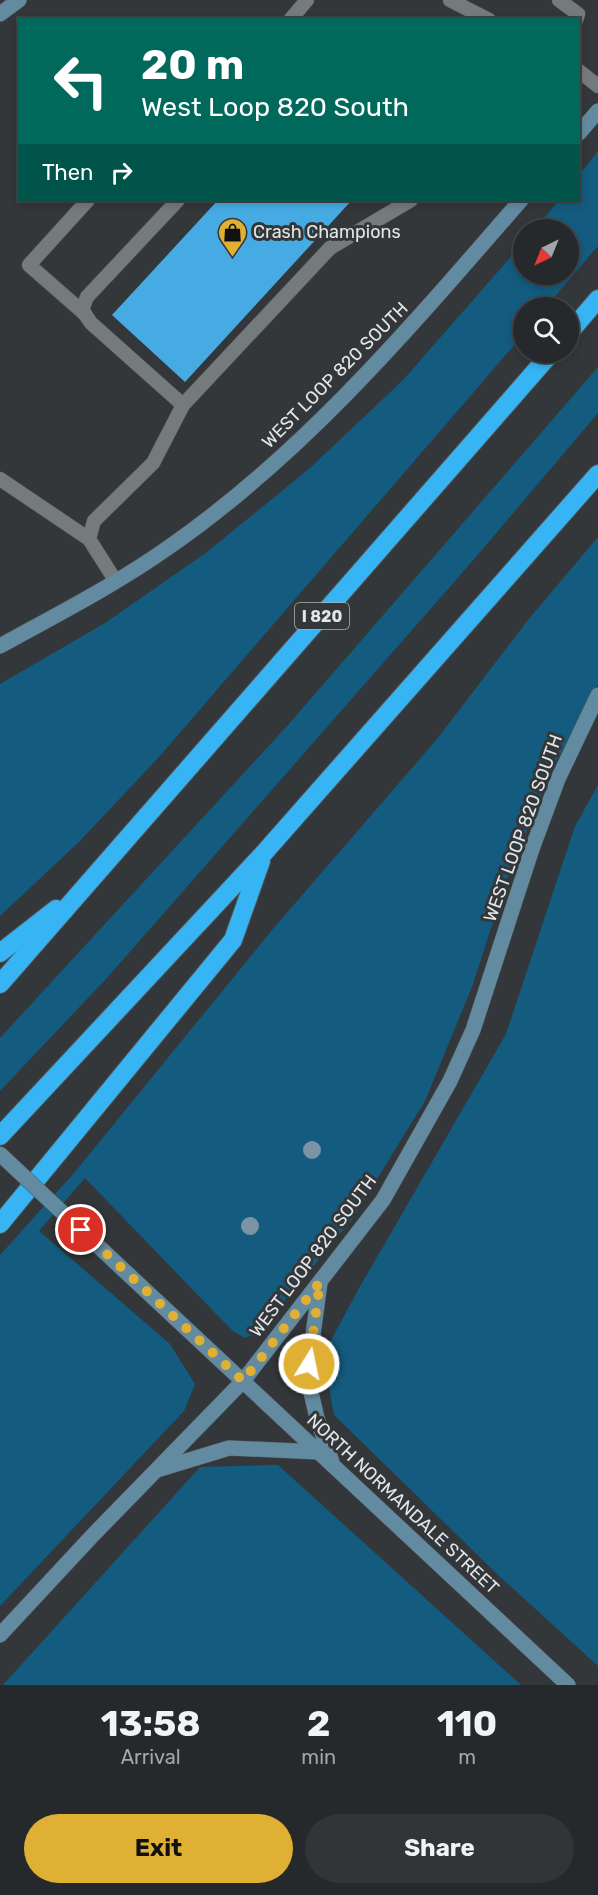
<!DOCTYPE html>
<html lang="en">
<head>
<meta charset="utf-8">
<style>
  body { margin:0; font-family:Rubik,sans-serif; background:#323537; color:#f1f3f6; height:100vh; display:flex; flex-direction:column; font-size:22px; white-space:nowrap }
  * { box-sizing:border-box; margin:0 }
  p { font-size:20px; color:#a4a6a9 }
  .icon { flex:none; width:33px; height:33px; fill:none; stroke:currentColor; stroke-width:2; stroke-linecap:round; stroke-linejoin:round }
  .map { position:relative; height:1685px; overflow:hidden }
  .drawer { display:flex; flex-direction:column; background:#26292b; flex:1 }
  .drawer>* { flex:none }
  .hud { position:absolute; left:18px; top:18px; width:562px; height:183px; border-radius:0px; box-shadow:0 3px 9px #0003,0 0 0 2px #424547; background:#00695c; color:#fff; overflow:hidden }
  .needle { width:39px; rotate:223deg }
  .tools { position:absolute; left:513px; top:219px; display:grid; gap:12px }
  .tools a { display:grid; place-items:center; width:66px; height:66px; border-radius:50%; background:#26292b; box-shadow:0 3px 9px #0003,0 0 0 2px #424547; font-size:30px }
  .pin { position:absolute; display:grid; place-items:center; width:51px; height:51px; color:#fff; margin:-26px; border:3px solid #fff; border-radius:50%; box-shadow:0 2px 6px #0007 }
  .me { position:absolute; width:66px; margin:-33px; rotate:10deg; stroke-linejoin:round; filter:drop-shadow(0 0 4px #0008) }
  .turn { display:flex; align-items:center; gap:21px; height:126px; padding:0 24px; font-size:27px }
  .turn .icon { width:78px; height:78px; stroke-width:2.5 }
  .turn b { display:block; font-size:42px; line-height:51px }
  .then { display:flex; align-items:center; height:57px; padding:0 24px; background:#0003; gap:12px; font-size:22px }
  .eta { display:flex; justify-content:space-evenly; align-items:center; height:102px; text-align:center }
  .eta b { font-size:36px; font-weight:700; line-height:42px }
  .button { display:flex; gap:12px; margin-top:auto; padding:12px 24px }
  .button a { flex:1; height:69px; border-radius:36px; background:#e0b034; color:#111; font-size:24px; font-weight:700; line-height:69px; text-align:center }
  .button a+a { background:#323537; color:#f1f3f6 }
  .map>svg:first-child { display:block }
  .green { fill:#135b7f }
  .building { fill:#46abe3 }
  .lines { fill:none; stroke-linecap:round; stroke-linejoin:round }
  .lane-casing { stroke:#525659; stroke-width:15 }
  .secondary-casing { stroke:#525659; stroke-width:16 }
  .highway-casing { stroke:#525659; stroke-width:20 }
  .lane { stroke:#757a7d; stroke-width:14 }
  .secondary { stroke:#628ba1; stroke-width:15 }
  .highway { stroke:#37b4f4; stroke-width:18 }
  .secondary-bridge-casing { stroke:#525659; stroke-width:16; stroke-linecap:butt }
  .secondary-bridge { stroke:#628ba1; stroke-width:15 }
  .tree { fill:#7a94a5 }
  .route { stroke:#e0b034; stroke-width:10; stroke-dasharray:0 18 }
  .labels { text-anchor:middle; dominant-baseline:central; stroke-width:6; stroke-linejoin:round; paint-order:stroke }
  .shield { fill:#333739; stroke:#aeb2b4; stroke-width:1.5 }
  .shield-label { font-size:16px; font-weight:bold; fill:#e3e6e8 }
  .poi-label { font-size:18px; fill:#e3e6e8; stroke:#333739; text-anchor:start }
  .street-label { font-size:18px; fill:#e3e6e8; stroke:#333739 }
</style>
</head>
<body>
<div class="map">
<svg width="598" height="1685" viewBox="0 0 598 1685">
  <rect width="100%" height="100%" fill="#333739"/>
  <g class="green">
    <polygon points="598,151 598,246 546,307 524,308 523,335 159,757 79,842 0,916 0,684 105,623 207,552 310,468 403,380 523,243 524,274 568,274 568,230 535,229 559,200 579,200 579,175"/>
    <polygon points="598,367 598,413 470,564 106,979 0,1091 0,1038 288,725"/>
    <polygon points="598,537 598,684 551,771 506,882 472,987 425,1101 353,1218 258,1333 245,1338 233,1331 219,1317 85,1178 39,1231 170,1344 195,1384 184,1411 0,1606 0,1255 74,1173 272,930 437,739 528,620"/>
    <polygon points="598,785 598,1666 498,1575 334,1415 323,1355 358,1290 506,1034 575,826"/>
    <polygon points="278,1465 521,1685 3,1685 200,1467"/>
  </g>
  <polygon class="building" points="218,200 352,200 185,382 112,315"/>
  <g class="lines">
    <defs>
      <g id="lane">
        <polyline points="450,0 489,20"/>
        <polyline points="559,0 578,14 576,20"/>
        <polyline points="290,20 307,0"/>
        <polyline points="579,71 598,86"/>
        <polyline points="178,200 87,297 82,310 91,323 183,405"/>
        <polyline points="85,314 29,265 88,200"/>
        <polyline points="0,479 89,539"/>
        <polyline points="115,580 89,539 94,521 153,463 183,405 330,248 411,200"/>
      </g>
      <g id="secondary">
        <polyline points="0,14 19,0"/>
        <polyline points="579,133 598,111"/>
        <path d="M0,646c56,-31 117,-62 169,-99 137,-95 244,-223 352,-347"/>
        <polyline points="129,1275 568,1685"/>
        <polyline points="320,1283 309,1364 310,1388 317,1418 332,1462"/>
        <polyline points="160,1469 229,1448 319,1452"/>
        <polyline points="0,1635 93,1535 243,1381 383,1200 450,1081 473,1030 532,849 558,779 598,695"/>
      </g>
      <g id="highway">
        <polyline points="568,334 598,299"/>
        <polyline points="0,953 56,909"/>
        <polyline points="0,984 552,352"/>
        <polyline points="0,1136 263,854 598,474"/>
        <polyline points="0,1224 233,940 261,861"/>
      </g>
    </defs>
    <use href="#lane" class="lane-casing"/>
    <use href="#secondary" class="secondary-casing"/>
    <use href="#highway" class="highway-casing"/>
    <use href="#lane" class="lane"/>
    <use href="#secondary" class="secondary"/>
    <use href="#highway" class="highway"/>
    <defs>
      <polyline id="secondary-bridge" points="0,1154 129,1275"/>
    </defs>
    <use href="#secondary-bridge" class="secondary-bridge-casing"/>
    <use href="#secondary-bridge" class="secondary-bridge"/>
  </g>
  <g class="tree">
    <circle cx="312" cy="1150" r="9"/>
    <circle cx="250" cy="1226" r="9"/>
  </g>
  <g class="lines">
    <polyline class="route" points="81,1230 243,1381 320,1282 309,1364"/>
  </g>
  <defs>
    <symbol id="shop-pin" viewBox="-11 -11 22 30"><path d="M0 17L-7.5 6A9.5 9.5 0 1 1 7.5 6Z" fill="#e0b034" stroke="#333739"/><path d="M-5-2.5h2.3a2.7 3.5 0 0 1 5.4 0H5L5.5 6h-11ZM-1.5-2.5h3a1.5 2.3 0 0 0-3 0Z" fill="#111"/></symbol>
  </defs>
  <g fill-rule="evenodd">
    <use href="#shop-pin" x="216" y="216" width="33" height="45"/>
  </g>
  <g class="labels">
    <rect class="shield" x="295" y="603" width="54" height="26" rx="4.5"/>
    <g class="shield-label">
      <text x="322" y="616">I 820</text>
    </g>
    <g class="poi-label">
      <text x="253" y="232">Crash Champions</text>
    </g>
    <g class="street-label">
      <text transform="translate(335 375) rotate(-45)">WEST LOOP 820 SOUTH</text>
      <text transform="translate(523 828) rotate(-70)">WEST LOOP 820 SOUTH</text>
      <text transform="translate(313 1256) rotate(-53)">WEST LOOP 820 SOUTH</text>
      <text transform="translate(403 1504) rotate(43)">NORTH NORMANDALE STREET</text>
    </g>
  </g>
</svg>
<div class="tools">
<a><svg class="needle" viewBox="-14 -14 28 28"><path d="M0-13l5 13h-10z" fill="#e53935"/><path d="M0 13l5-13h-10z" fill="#a4a6a9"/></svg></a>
<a><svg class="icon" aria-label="search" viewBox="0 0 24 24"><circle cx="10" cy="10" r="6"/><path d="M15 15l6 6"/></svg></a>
</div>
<div class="pin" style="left:81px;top:1230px;background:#d93025"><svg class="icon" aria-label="arrive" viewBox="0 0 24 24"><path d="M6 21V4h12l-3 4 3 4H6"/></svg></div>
<svg class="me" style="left:309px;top:1364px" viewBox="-20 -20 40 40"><circle r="17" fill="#e0b034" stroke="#fff" stroke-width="3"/><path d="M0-11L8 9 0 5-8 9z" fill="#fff"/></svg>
<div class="hud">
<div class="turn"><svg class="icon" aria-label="left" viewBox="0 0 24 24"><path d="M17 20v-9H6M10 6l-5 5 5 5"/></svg><div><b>20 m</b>West Loop 820 South</div></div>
<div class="then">Then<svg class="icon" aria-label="right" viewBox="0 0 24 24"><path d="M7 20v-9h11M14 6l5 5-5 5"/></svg></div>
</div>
</div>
<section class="drawer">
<div class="eta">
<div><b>13:58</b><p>Arrival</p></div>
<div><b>2</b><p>min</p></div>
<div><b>110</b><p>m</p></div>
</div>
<div class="button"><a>Exit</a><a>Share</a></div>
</section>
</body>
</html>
